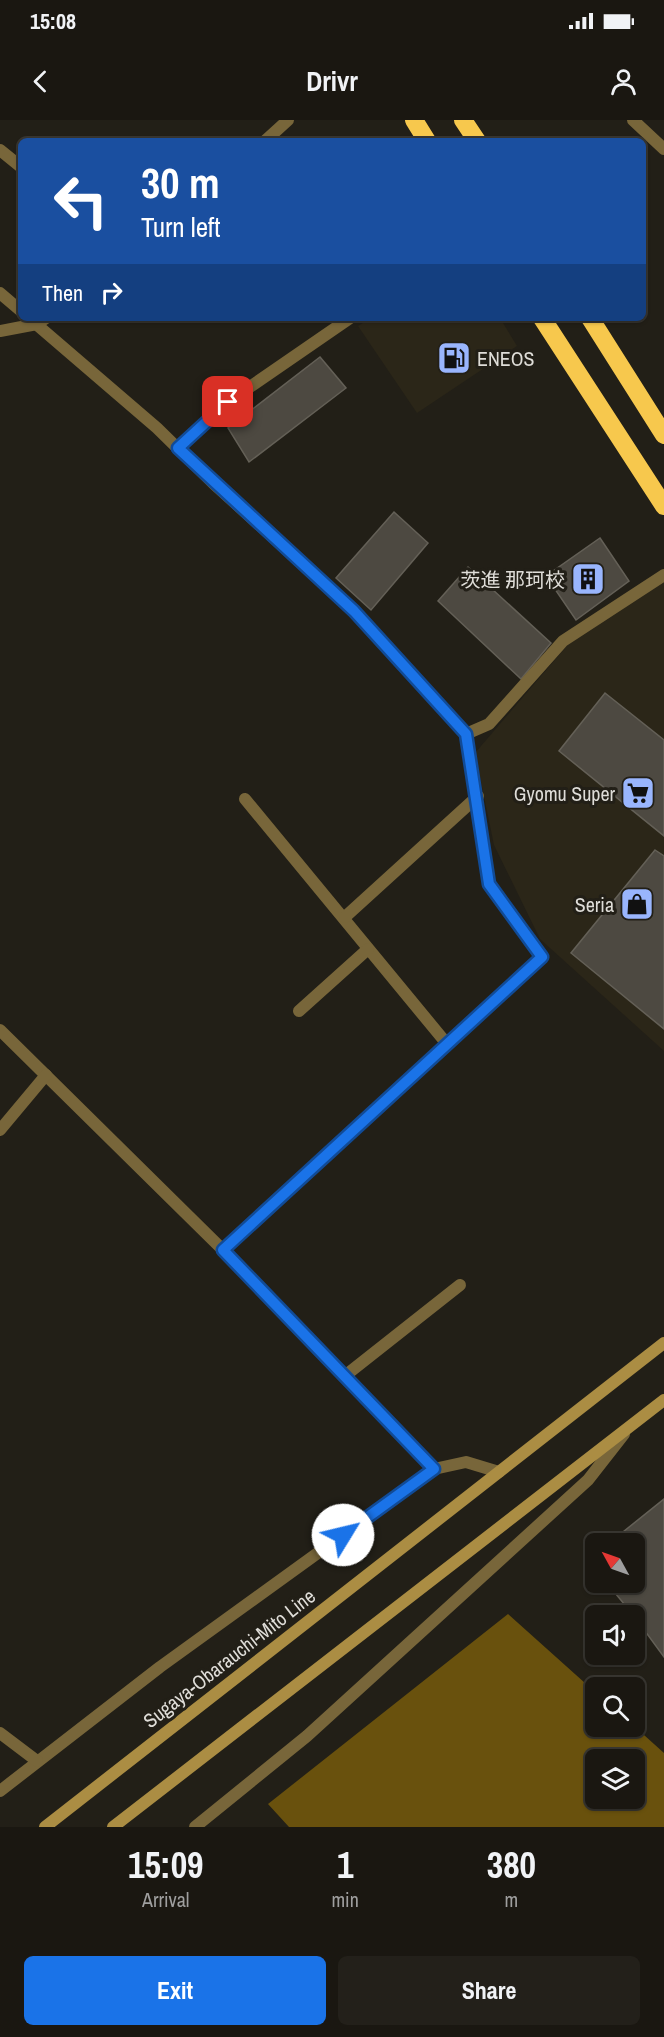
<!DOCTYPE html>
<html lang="en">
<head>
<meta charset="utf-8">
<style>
  body { margin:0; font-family:"Archivo Narrow","Noto Sans JP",sans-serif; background:#23201a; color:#f1f3f6; height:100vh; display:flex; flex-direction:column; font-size:22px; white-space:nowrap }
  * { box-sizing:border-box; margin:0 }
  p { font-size:20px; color:#9f9f9f }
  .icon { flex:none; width:33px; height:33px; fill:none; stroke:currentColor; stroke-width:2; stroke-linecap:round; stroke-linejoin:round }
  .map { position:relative; height:1707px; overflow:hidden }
  .sheet { display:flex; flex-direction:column; background:#1a1711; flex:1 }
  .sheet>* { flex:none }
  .guide { position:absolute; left:18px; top:18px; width:628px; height:183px; border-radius:9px; box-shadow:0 2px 4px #0004,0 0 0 2px #383631; background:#1a4fa0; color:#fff; overflow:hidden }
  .needle { width:39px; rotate:310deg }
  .buttons { position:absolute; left:585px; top:1413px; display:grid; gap:12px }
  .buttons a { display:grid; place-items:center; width:60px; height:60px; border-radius:9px; background:#1a1711; box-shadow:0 2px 4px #0004,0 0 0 2px #383631; font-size:30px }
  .pin { position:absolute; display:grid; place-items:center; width:51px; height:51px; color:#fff; margin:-26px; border-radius:12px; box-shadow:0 3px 9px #0006 }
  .me { position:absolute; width:66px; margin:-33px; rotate:54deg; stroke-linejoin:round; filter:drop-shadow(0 0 4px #0008) }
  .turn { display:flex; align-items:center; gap:21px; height:126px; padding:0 24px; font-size:27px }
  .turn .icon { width:78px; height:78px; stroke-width:2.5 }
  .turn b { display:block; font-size:42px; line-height:51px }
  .then { display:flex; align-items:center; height:57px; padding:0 24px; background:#0003; gap:12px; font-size:22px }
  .eta { display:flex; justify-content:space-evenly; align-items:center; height:102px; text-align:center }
  .eta b { font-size:36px; font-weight:800; line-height:42px }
  .action { display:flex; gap:12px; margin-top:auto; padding:12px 24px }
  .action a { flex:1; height:69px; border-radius:9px; background:#1a73e8; color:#fff; font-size:24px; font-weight:800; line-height:69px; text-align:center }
  .action a+a { background:#23201a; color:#f1f3f6 }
  .status { display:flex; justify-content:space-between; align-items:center; height:42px; padding:0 30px; background:#1a1711; direction:ltr }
  .status svg { height:16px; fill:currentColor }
  header { display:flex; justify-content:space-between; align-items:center; height:78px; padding:0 24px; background:#1a1711; font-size:27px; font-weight:800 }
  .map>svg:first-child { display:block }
  .built { fill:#2b2618 }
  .forest { fill:#69510d; fill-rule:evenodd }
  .building { fill:#4d4941; stroke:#646057; stroke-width:1.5 }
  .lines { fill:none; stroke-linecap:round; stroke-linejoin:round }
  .lane { stroke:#78663a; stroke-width:12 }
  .street { stroke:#78663a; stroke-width:12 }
  .secondary { stroke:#ab8d43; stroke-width:12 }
  .highway { stroke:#f7c84d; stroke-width:18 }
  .route-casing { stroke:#114b97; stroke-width:15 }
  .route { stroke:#1a73e8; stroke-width:10 }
  .labels { text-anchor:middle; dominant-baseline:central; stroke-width:6; stroke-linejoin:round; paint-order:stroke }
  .poi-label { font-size:20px; fill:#dfddd8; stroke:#221f17; text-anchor:end }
  .street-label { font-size:20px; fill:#dfddd8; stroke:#221f17 }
</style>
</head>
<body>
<div class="status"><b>15:08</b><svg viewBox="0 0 49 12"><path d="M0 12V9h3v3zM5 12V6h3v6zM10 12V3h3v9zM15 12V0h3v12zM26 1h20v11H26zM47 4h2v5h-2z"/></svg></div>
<header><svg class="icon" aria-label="back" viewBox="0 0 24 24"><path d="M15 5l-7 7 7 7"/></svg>Drivr<svg class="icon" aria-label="person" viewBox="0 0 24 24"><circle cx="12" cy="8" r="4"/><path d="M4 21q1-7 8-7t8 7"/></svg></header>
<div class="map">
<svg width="664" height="1707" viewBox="0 0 664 1707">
  <rect width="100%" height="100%" fill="#221f17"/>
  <g class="built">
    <polygon points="371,198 500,198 517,226 417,293 358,206"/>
    <polygon points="664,461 664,931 540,819 494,725 475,633 571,521"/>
  </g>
  <path class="forest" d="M508,1494l87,78 1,34h38l30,27v74h-375l-21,-23zM596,1640h38v38h-38z"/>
  <g class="building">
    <polygon points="320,237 346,268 249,342 228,308"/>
    <polygon points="394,392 428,423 371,490 336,458"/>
    <polygon points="600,418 629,461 576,500 546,456"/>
    <polygon points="468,447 551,523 521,559 438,481"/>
    <polygon points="605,573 664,620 664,716 559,631"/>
    <polygon points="655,730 664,736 664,909 571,833"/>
    <polygon points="664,1379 664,1537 634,1496 606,1462 634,1462 634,1424 608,1424"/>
  </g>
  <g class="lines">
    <g class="lane">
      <polyline points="0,30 21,47"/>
      <polyline points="346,1255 460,1165"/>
    </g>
    <g class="street">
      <polyline points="633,0 664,29"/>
      <polyline points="265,21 288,0"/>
      <polyline points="0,173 21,191"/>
      <polyline points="29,198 157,308 213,363 354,491 466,614 489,764 541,837 223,1130"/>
      <polyline points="0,211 37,204 46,198"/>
      <polyline points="178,328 228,282 350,198"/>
      <polyline points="466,614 489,604 563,521 664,455"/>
      <polyline points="245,679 447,924"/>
      <polyline points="345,797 478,676"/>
      <polyline points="299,891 368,829"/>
      <polyline points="0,910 223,1130 434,1349 160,1547 0,1671"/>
      <polyline points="0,1010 46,955"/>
      <polyline points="434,1349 466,1342 499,1352"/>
      <polyline points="0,1613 37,1641"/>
      <polyline points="195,1707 307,1616 588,1360 624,1314"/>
    </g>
    <g class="secondary">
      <polyline points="45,1707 664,1223"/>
      <polyline points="113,1707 664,1280"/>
    </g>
    <g class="highway">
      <polyline points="414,0 427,21"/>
      <polyline points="463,0 477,21"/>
      <polyline points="542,198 664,386"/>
      <polyline points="590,198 664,315"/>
    </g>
  </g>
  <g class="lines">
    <defs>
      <polyline id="route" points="228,282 178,328 354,491 466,614 489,764 542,837 223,1130 434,1349 343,1415"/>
    </defs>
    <use href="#route" class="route-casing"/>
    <use href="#route" class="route"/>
  </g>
  <defs>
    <symbol id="fuel-square" viewBox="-11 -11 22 22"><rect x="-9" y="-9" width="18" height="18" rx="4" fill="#99b5fd" stroke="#221f17"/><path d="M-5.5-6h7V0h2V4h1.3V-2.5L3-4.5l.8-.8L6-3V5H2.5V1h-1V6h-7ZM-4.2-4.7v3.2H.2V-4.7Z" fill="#111"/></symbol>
    <symbol id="building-square" viewBox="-11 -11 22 22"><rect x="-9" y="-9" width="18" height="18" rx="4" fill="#99b5fd" stroke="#221f17"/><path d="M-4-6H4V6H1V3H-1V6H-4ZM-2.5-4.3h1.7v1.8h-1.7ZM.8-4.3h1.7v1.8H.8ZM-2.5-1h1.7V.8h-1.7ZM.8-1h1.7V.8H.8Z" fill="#111"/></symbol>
    <symbol id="supermarket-square" viewBox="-11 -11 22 22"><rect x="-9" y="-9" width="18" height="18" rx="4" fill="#99b5fd" stroke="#221f17"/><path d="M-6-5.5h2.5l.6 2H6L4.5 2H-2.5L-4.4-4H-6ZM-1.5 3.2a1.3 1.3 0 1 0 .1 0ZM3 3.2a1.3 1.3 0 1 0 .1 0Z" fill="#111"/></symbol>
    <symbol id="shop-square" viewBox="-11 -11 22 22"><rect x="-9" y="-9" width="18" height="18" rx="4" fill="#99b5fd" stroke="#221f17"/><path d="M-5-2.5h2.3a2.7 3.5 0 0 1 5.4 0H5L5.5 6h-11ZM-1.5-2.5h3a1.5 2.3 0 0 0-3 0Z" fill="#111"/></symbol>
  </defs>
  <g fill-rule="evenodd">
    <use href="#fuel-square" x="435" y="219" width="38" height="38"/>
    <use href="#building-square" x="569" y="440" width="38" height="38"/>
    <use href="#supermarket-square" x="619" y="654" width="38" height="38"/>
    <use href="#shop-square" x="618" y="765" width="38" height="38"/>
  </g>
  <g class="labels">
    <g class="poi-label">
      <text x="477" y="238" text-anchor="start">ENEOS</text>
      <text x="565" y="459">茨進 那珂校</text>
      <text x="615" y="673">Gyomu Super</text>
      <text x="614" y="784">Seria</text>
    </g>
    <g class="street-label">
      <text transform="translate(229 1538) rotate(-38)">Sugaya-Obarauchi-Mito Line</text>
    </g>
  </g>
</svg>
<div class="buttons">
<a><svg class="needle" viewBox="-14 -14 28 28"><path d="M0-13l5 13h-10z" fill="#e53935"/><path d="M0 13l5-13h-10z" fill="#9f9f9f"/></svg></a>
<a><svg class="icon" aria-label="sound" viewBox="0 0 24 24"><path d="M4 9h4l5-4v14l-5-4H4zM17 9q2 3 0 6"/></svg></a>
<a><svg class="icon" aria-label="search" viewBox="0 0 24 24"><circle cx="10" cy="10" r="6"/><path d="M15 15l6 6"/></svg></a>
<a><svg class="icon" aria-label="layers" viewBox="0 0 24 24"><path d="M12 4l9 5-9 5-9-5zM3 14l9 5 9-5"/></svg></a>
</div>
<div class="pin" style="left:228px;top:282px;background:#d93025"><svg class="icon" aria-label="arrive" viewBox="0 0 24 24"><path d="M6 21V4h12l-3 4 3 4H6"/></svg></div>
<svg class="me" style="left:343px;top:1415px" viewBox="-20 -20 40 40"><circle r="19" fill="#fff"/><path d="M0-13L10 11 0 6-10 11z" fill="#1a73e8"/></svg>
<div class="guide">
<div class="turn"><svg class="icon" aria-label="left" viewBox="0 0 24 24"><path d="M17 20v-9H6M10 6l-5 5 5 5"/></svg><div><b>30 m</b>Turn left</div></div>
<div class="then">Then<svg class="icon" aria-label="right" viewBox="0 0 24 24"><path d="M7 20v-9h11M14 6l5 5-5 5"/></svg></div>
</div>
</div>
<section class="sheet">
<div class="eta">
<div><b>15:09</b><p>Arrival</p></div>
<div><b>1</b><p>min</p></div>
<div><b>380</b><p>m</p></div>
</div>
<div class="action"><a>Exit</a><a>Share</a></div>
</section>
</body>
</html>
